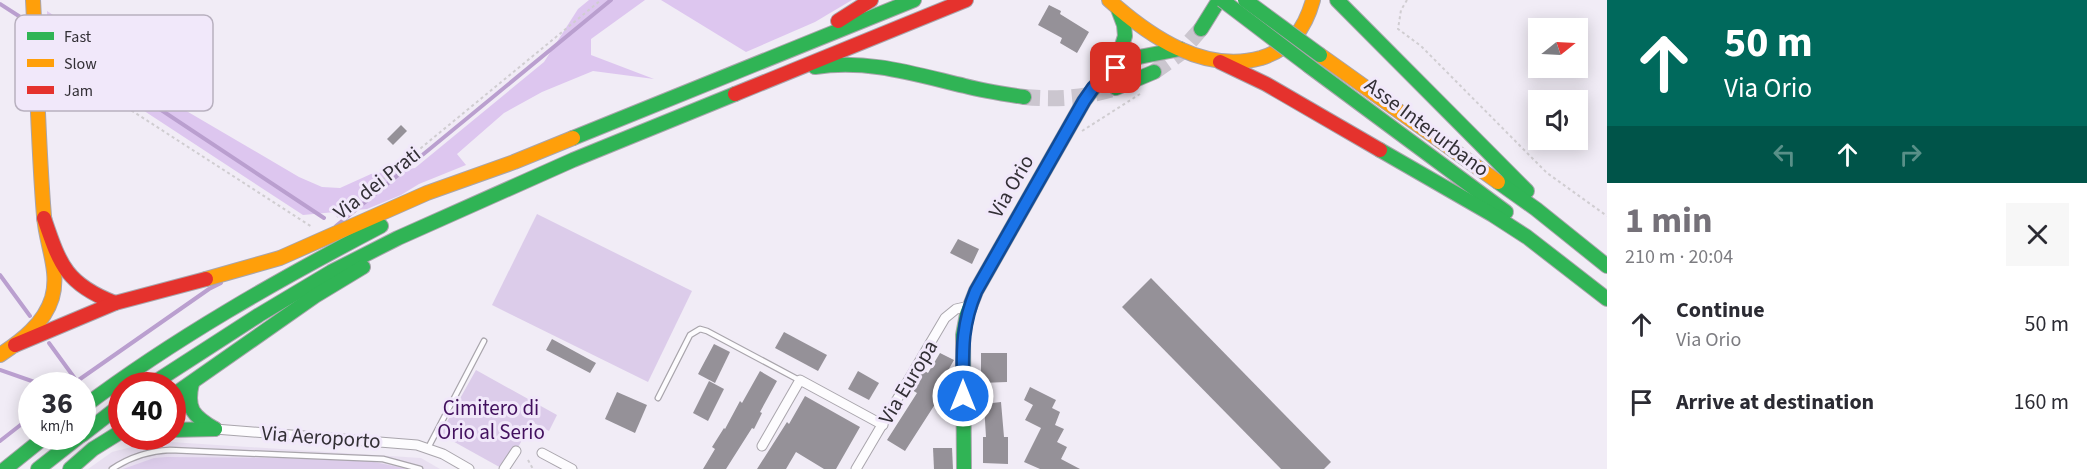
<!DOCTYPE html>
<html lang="en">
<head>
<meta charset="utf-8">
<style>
  body { margin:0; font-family:"Source Sans 3",sans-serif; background:#f7f7f7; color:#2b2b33; height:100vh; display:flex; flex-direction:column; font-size:22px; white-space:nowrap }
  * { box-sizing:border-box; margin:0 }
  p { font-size:20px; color:#7c7c81 }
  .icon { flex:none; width:33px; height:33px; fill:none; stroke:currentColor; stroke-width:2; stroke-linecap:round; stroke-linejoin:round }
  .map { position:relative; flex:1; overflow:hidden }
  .drawer { display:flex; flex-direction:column; background:#fff; width:480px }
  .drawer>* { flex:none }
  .hud { background:#00695c; color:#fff; overflow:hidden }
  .needle { width:39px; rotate:72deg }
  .tools { position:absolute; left:1528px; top:18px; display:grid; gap:12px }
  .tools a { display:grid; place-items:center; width:60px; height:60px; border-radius:0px; background:#fff; box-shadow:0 3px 15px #0003; font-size:30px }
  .speed { position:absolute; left:18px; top:372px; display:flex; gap:12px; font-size:30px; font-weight:700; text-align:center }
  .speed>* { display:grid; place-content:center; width:78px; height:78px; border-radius:50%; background:#fff; box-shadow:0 3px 15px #0003; line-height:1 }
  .speed small { font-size:15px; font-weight:400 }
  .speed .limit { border:9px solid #d22; background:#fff; color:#111 }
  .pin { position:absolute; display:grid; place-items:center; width:51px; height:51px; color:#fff; margin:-26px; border-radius:12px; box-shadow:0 3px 9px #0006 }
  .me { position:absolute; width:66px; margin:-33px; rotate:0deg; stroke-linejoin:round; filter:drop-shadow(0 0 4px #0008) }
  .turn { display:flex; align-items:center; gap:21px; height:126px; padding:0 18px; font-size:27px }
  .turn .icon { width:78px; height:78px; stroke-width:2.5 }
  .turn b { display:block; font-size:42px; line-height:51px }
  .lanes { display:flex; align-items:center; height:57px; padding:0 18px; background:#0003; justify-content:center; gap:30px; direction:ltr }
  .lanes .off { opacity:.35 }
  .round { display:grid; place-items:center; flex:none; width:63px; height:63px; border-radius:0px; background:#f7f7f7 }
  .overview { display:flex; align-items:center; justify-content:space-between; height:102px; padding:0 18px }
  h1 { font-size:36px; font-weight:700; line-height:45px; color:#757179 }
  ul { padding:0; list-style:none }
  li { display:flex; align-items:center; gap:18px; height:78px; padding:0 18px }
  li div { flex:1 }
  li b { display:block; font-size:22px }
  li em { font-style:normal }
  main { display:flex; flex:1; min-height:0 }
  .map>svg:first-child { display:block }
  .built { fill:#e8dff0 }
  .green { fill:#dcccea }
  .forest { fill:#ddc6ef }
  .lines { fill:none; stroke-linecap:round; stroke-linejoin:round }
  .stream { stroke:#ba9fcf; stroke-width:4 }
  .building { fill:#959198 }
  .highway-tunnel { stroke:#cbc6cf; stroke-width:16; stroke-dasharray:16 8; stroke-linecap:butt }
  .lane-casing { stroke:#a9a5ac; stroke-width:7 }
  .street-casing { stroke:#a9a5ac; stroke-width:11 }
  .fast-casing { stroke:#a9a5ac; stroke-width:16 }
  .slow-casing { stroke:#a9a5ac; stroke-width:16 }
  .jam-casing { stroke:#a9a5ac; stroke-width:16 }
  .path { stroke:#d0cdd1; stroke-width:2; stroke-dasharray:3 3; stroke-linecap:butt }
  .lane { stroke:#fdfcfe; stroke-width:4.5 }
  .street { stroke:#fdfcfe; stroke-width:9 }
  .fast { stroke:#30b455; stroke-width:14 }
  .slow { stroke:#ff9f0a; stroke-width:14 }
  .jam { stroke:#e5322d; stroke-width:14 }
  .fast-bridge-casing { stroke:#a9a5ac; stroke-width:16; stroke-linecap:butt }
  .fast-bridge { stroke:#30b455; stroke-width:14 }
  .route-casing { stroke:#114b97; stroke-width:15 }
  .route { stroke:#1a73e8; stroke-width:10 }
  .labels { text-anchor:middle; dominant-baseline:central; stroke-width:6; stroke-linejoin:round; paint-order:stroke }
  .street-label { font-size:21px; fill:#322f35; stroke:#f1e8fa }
  .park-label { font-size:21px; fill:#42105e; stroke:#f1e8fa }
  .key { fill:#f1e8fa; stroke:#b8b0bf; stroke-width:1.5 }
  .key-label { font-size:16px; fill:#322f35 }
</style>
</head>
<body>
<main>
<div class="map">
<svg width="1607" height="469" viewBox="0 0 1607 469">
  <rect width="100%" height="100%" fill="#f1ecf6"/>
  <polygon class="built" points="155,441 421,458 440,469 88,469 112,452"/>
  <g class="green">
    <polygon points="537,214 692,291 648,382 492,305"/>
    <polygon points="476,370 557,415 549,431 532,422 506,469 503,469 440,434"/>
    <polygon points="167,457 285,458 369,461 408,469 123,469 154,458"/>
  </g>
  <g class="forest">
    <polygon points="589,0 645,0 591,39 591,55 654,79 593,71 542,92 504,113 457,154 466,165 419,184 401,195 367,209 303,215 65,59 48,51 47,11 150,78 183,109 299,177 322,187 340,188 371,174 415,168 544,62 578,9"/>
    <polygon points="661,0 852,0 815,22 746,52"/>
  </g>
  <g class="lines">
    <g class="stream">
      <polyline points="0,4 25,20"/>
      <polyline points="45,33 324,218"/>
      <polyline points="336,226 611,0"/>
      <polyline points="0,275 30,316"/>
      <polyline points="49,343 76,380"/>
      <polyline points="0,370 46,386"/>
      <polyline points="70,386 209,289 221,283"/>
      <polyline points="0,441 32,416"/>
    </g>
  </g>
  <g class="building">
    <polygon points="1049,5 1061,11 1060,14 1089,32 1077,53 1060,43 1062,38 1038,25"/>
    <polygon points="401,125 407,131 393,145 387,139"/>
    <polygon points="958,239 979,249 972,264 950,253"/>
    <polygon points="1151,278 1331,462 1324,469 1281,469 1122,307"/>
    <polygon points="784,332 827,355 818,371 775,348"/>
    <polygon points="552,339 596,363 590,373 546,350"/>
    <polygon points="714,344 730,352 715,383 698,374"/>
    <polygon points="940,353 954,360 942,381 948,384 905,451 887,440 917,393 912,390 923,370 928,373"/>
    <polygon points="981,353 1007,353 1007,382 981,383"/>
    <polygon points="760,371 777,381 760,412 762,413 754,429 752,428 726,469 703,469 715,449 712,447 724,428 725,429 740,401 742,403"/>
    <polygon points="858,371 879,383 869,400 848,389"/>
    <polygon points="709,381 724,389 708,421 693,413"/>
    <polygon points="1030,387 1056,400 1052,408 1060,412 1055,425 1064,429 1057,442 1067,447 1061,459 1080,469 1040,469 1024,462 1041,428 1025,420 1033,405 1024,400"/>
    <polygon points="617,392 647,405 635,433 605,419"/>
    <polygon points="805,396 860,427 836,469 824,469 796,452 786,469 757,469 787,422 789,424"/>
    <polygon points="1001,402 1004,437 1008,437 1008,464 983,463 983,437 986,437 984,404"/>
    <polygon points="933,448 952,448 953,469 934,469"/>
  </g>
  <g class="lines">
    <g class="highway-tunnel">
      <polyline points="1154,72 1179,54 1201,29"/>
      <path d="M1024,97c35,3 59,1 92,-9"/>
    </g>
    <defs>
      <g id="lane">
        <polyline points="658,398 690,335 700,329 707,331 799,380"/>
        <polyline points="428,448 484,341"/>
        <path d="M112,469c18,-12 36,-18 58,-19l213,9 37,10"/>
      </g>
      <g id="street">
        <polyline points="215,429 417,445 443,454 469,469"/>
        <polyline points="762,446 800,380 883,425"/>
        <polyline points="542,453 572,469"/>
        <polyline points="504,469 516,451"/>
        <polyline points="856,469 945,318 956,309 969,306"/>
      </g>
      <g id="fast">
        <polyline points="1337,0 1527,191"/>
        <polyline points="1201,29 1219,0"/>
        <polyline points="1309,66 1506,212"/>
        <path d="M815,67c53,-8 99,7 150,19 19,5 39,8 59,11"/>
        <polyline points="1110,73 1139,57 1180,49"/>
        <polyline points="1116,88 1154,72"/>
        <polyline points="573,138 914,0"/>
        <polyline points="1380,150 1493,215 1527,237 1607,299"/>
        <polyline points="1498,182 1536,209 1607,266"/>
        <path d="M192,383c-6,26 1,33 23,46"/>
        <polyline points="149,386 259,315 331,272 398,238 573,160 735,94"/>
        <polyline points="172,396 315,296 363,267"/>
        <path d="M82,408c93,-70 196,-128 299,-182"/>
        <polyline points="172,430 215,429"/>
        <polyline points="82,435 122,404"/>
        <polyline points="5,469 46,436"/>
        <polyline points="38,469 80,436"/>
        <polyline points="70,469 93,449 122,431"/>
        <polyline points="964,469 963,335 967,314 976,291 1084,101 1119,55 1125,36 1124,25 1118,9"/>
      </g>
      <g id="slow">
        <path d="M1109,0c40,36 95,74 152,58 29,-9 44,-29 52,-58"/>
        <polyline points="1320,55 1498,182"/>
        <polyline points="206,279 280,258 427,193 514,162 573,138"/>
        <path d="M0,355c21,-14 44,-31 52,-57 8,-27 -6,-54 -8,-82 -6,-72 -7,-144 -11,-216"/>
      </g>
      <g id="jam">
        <polyline points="838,21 871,0"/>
        <polyline points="1220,62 1266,84 1380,150"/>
        <polyline points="735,94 966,0"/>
        <path d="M44,218c16,47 22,66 71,85"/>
        <polyline points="15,345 115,303 206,279"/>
      </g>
    </defs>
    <use href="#lane" class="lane-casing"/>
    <use href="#street" class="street-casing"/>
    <use href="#fast" class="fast-casing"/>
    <use href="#slow" class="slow-casing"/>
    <use href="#jam" class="jam-casing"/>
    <g class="path">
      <polyline points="1407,0 1401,10 1398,29 1421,46 1547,173 1607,216"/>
      <polyline points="50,78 70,78 92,85 312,227"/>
      <polyline points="1082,131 1140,94"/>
      <polyline points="337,217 601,0"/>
      <polyline points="134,439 143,436"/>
      <polyline points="528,460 533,469"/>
    </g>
    <use href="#lane" class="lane"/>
    <use href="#street" class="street"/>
    <use href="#fast" class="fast"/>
    <use href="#slow" class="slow"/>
    <use href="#jam" class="jam"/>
    <defs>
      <g id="fast-bridge">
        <polyline points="1222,0 1309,66"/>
        <polyline points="1245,0 1320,55"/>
      </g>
    </defs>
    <use href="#fast-bridge" class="fast-bridge-casing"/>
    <use href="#fast-bridge" class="fast-bridge"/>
  </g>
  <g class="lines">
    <defs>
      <path id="route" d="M963,396c0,-40 -3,-67 13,-105l108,-190 9,-13 23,-20"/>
    </defs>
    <use href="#route" class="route-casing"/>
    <use href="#route" class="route"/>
  </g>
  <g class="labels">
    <g class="street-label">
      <text transform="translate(1427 127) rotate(37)">Asse Interurbano</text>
      <text transform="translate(377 183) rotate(-38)">Via dei Prati</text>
      <text transform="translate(1011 186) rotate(-60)">Via Orio</text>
      <text transform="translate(908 382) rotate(-59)">Via Europa</text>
      <text transform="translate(321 437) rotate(4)">Via Aeroporto</text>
    </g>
    <g class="park-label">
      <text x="491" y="408">Cimitero di<tspan x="491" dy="24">Orio al Serio</tspan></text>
    </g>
  </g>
  <rect x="15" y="15" width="198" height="96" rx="9" class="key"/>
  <rect x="27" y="32" width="27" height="8" fill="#30b455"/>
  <rect x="27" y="59" width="27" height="8" fill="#ff9f0a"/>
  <rect x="27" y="86" width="27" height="8" fill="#e5322d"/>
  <g class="key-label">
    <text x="64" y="42">Fast</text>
    <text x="64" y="69">Slow</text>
    <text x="64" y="96">Jam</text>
  </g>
</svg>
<div class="tools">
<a><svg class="needle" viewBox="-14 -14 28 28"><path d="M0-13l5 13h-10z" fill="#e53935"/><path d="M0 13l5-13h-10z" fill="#7c7c81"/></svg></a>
<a><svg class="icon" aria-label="sound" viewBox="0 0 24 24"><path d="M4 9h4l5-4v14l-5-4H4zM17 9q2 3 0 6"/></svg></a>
</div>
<div class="speed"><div>36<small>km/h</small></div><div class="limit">40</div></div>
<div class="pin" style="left:1116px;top:68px;background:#d93025"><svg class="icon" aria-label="arrive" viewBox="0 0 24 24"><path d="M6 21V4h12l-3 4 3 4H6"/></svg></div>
<svg class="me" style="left:963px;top:396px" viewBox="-20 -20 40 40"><circle r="17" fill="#1a73e8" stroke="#fff" stroke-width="3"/><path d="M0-11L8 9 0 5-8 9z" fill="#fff"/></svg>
</div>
<section class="drawer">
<div class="hud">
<div class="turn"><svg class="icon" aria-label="ahead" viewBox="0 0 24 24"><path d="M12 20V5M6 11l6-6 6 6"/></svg><div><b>50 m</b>Via Orio</div></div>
<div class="lanes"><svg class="icon off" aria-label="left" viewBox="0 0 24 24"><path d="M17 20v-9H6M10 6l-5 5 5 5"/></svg><svg class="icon" aria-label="ahead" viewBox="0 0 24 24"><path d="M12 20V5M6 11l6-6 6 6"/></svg><svg class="icon off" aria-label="right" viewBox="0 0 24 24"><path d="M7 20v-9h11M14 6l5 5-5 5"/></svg></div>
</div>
<div class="overview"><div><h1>1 min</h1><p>210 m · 20:04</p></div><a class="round"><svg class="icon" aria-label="close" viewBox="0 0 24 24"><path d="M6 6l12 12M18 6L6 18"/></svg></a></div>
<ul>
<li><svg class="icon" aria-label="ahead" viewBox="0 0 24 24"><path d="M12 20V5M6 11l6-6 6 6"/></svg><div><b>Continue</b><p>Via Orio</p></div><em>50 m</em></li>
<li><svg class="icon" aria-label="arrive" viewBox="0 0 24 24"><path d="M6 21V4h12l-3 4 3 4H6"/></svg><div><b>Arrive at destination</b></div><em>160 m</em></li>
</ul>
</section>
</main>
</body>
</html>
